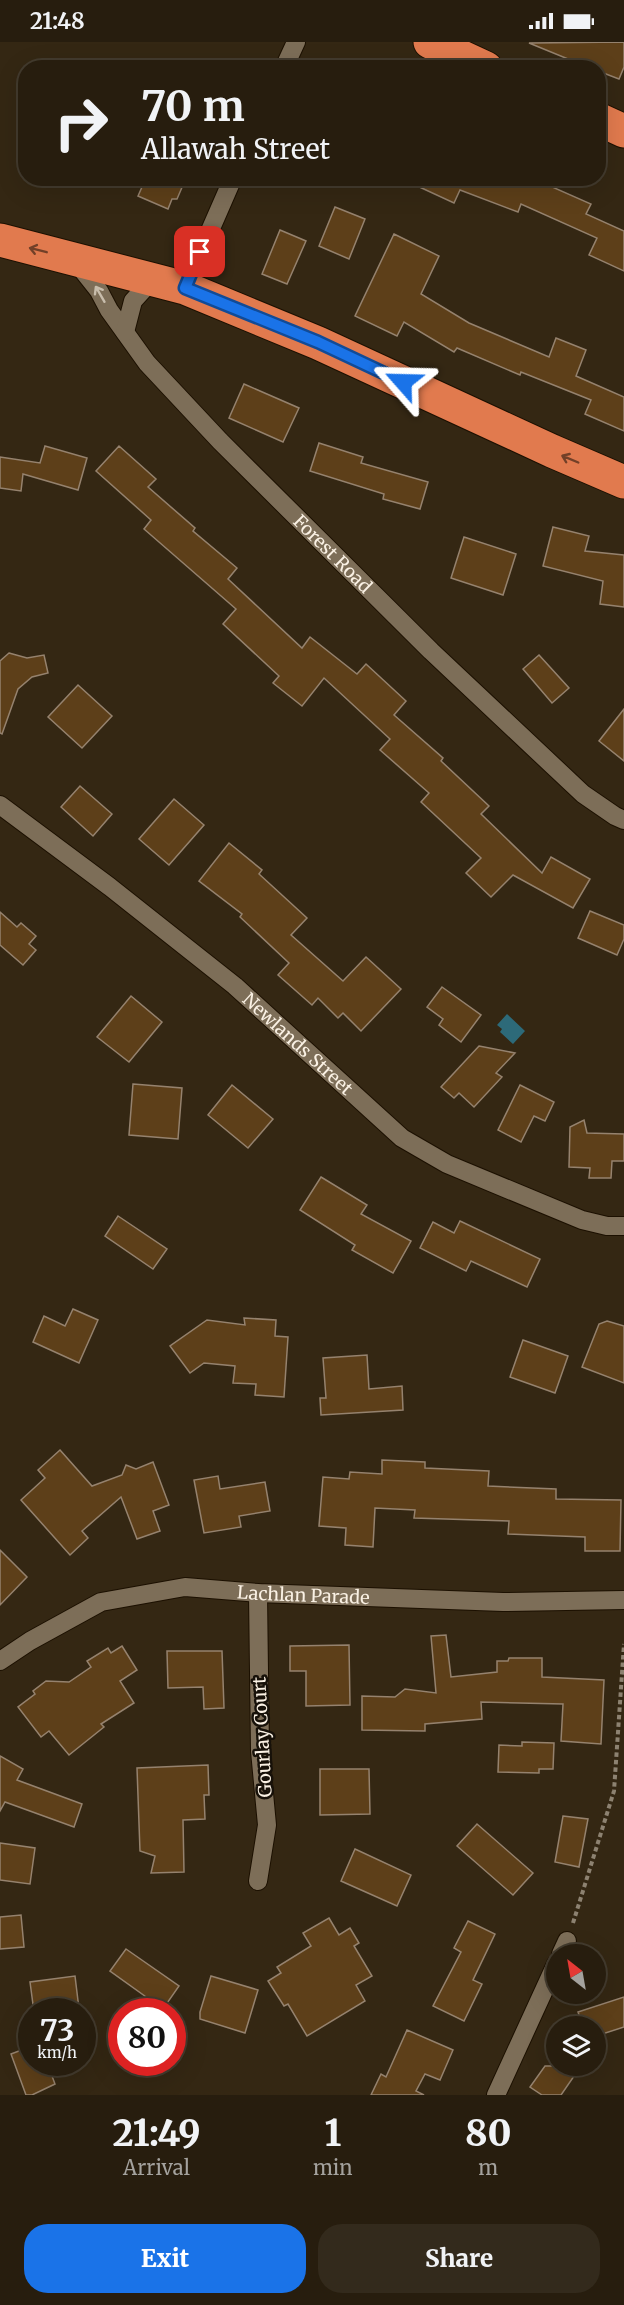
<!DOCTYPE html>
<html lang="en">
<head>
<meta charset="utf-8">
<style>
  body { margin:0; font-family:Merriweather,serif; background:#332a1c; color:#f1f3f6; height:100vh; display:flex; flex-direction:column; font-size:22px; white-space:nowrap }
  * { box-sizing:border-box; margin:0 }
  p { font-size:20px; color:#a4a29e }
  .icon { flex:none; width:33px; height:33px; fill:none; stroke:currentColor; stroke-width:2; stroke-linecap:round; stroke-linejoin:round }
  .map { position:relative; height:2053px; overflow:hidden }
  .side { display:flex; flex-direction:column; background:#271d0e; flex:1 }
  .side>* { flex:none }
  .top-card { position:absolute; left:18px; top:18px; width:588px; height:126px; border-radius:24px; box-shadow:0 6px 24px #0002,0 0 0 2px #433b2e; background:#271d0e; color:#f1f3f6; overflow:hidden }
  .needle { width:39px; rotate:329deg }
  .tools { position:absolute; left:546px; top:1902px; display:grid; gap:12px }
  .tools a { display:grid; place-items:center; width:60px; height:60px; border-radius:50%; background:#271d0e; box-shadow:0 6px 24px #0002,0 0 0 2px #433b2e; font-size:30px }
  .speed { position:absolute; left:18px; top:1956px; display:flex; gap:12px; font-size:30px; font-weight:700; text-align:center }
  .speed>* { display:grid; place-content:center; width:78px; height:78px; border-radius:50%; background:#271d0e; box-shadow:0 6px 24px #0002,0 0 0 2px #433b2e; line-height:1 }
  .speed small { font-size:15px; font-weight:400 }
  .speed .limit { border:9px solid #d22; background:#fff; color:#111 }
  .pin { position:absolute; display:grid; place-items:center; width:51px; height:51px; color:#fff; margin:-26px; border-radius:12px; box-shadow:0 3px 9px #0006 }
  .me { position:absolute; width:66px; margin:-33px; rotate:295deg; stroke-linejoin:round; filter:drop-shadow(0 0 4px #0008) }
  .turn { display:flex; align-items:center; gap:21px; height:126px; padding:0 24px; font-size:27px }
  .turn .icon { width:78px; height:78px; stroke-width:2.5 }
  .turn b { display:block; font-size:42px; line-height:51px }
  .eta { display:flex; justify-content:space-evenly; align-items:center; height:102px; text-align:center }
  .eta b { font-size:36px; font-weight:800; line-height:42px }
  .primary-button { display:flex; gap:12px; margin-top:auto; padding:12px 24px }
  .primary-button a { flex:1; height:69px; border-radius:24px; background:#1a73e8; color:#fff; font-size:24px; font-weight:800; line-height:69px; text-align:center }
  .primary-button a+a { background:#332a1c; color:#f1f3f6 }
  .status { display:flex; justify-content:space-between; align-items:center; height:42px; padding:0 30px; background:#271d0e; direction:ltr }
  .status svg { height:16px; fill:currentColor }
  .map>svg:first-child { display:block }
  .water { fill:#2d6a79 }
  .building { fill:#5d3f19; stroke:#95826e; stroke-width:1.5 }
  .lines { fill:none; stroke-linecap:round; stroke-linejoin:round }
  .street-casing { stroke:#1c1000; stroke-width:20 }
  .highway-casing { stroke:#1c1000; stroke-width:35 }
  .path { stroke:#8d8271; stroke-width:4; stroke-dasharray:4.5 3; stroke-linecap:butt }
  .street { stroke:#7d6e58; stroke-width:18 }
  .highway { stroke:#e17a4e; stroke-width:33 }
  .oneway { stroke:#724028 }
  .oneway2 { stroke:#c8bdac }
  .route-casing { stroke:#114b97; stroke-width:15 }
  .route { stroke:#1a73e8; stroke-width:10 }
  .labels { text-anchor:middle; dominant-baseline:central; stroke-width:5; stroke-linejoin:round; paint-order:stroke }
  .street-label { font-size:18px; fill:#faf1e4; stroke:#171109 }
</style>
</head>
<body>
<div class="status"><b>21:48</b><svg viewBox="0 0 49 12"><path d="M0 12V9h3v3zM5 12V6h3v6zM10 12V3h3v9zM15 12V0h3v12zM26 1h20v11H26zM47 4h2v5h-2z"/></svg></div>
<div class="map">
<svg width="624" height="2053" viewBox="0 0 624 2053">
  <rect width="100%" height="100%" fill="#342713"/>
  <polygon class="water" points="507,972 525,989 513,1002 500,990 502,987 497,983"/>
  <g class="building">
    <polygon points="624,0 624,25 619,37 598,29 598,26 590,26 529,1"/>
    <polygon points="146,136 186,136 177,157 172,157 168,167 138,154"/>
    <polygon points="400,136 532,136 591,162 586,172 624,189 624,229 589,213 597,196 521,162 518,170 460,148 454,161"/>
    <polygon points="335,165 365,177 349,217 319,204"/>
    <polygon points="280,188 306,199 287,242 262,232"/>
    <polygon points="394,192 439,214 421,252 469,281 549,315 556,296 586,308 576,334 624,355 624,389 585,372 591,358 521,330 520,333 457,306 454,310 404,280 397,294 355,274"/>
    <polygon points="244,342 299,366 283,400 229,376"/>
    <polygon points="319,401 363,415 361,421 428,440 420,467 383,457 384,452 310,429"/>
    <polygon points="45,404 87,416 78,448 23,432 21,449 0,446 0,415 40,421"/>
    <polygon points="119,404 156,437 148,445 195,486 193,489 237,526 228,537 302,606 310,595 357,632 366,622 406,659 394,673 443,716 441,719 489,764 481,772 542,831 551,815 590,837 573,866 513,833 491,855 466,831 481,816 421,760 429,751 380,708 390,697 324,636 302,664 273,641 279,634 223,582 236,567 144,487 151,478 96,429"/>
    <polygon points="553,485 589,494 585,509 624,513 624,565 600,562 603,539 543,524"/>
    <polygon points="464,495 516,512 503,553 451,536"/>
    <polygon points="9,611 27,616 44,613 48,631 32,635 18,647 2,692 0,691 0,619"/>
    <polygon points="539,613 569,646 552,661 523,627"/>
    <polygon points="78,643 112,674 82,706 48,675"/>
    <polygon points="624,667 624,719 599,699"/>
    <polygon points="80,744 112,772 93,794 61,765"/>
    <polygon points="174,757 204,783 169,823 139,797"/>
    <polygon points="229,801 262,828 259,832 307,876 291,893 343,939 366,915 401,947 361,989 343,971 338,976 318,956 312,963 278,933 289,921 240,875 242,872 199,839"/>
    <polygon points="590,869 624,883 624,897 617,913 578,896"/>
    <polygon points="0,870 17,885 21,881 36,894 29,902 36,908 23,923 0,903"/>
    <polygon points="442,945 481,973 461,1000 439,983 443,977 427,965"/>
    <polygon points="131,954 162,980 129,1020 97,995"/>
    <polygon points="479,1004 515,1011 496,1031 502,1035 474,1065 459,1051 454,1056 441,1045"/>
    <polygon points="133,1042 182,1046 178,1097 129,1093"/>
    <polygon points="232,1043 273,1077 248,1106 208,1073"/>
    <polygon points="520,1043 554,1060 545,1079 534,1074 521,1100 498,1088"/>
    <polygon points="584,1078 587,1091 624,1092 624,1119 612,1119 611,1136 589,1136 590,1126 569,1125 570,1085"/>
    <polygon points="321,1135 367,1163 361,1172 411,1199 393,1231 352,1208 355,1203 300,1168"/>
    <polygon points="118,1174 167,1207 153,1227 105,1194"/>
    <polygon points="460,1179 540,1217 527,1245 471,1219 466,1229 420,1206 433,1180 454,1191"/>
    <polygon points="73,1267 98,1278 79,1321 33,1300 44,1274 65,1284"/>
    <polygon points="244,1276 276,1278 275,1294 288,1295 284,1355 255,1353 256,1342 233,1341 235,1324 204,1321 190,1331 170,1304 207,1278 245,1283"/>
    <polygon points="607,1279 624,1284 624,1341 582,1325 599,1282"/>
    <polygon points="523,1298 568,1314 555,1351 510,1335"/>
    <polygon points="367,1313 369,1347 402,1344 403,1368 321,1373 320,1356 326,1356 323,1316"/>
    <polygon points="60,1408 92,1444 122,1433 126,1423 136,1427 153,1420 169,1463 153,1469 160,1489 137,1497 121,1455 82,1489 88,1496 70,1513 21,1458 45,1436 38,1428"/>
    <polygon points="382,1418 425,1420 425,1426 489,1429 488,1444 556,1447 556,1457 621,1458 620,1509 585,1509 585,1495 508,1492 509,1479 414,1476 415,1468 375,1466 373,1505 345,1503 346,1486 319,1484 323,1435 349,1437 350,1430 382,1432"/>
    <polygon points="218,1434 220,1447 265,1440 270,1469 239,1474 241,1485 204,1491 194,1438"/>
    <polygon points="0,1508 27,1535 0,1563"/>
    <polygon points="446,1593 451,1635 497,1630 497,1619 508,1619 509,1616 542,1616 542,1635 604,1638 601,1702 561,1699 563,1662 481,1660 482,1677 425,1682 425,1689 362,1688 362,1654 395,1655 405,1647 436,1651 431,1594"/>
    <polygon points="349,1603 350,1663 306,1664 306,1629 290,1629 290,1604"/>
    <polygon points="122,1604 137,1628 120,1639 134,1661 101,1682 104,1685 69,1713 49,1689 41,1695 18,1665 35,1652 33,1649 46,1639 69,1640 91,1625 87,1619 108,1606 111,1611"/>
    <polygon points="167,1609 222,1609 224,1666 204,1667 203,1645 168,1646"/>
    <polygon points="522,1700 554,1701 553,1727 539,1727 539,1731 498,1730 499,1703 522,1704"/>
    <polygon points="0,1714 23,1727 17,1738 82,1762 74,1785 5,1760 0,1769"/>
    <polygon points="208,1723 209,1753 204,1753 205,1777 183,1778 184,1830 151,1831 155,1814 140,1809 137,1726"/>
    <polygon points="320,1727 369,1727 370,1772 320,1773"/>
    <polygon points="563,1774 588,1777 579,1825 555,1820"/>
    <polygon points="477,1782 533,1831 513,1853 457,1804"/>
    <polygon points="0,1801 35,1806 30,1842 0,1838"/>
    <polygon points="355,1807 411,1833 397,1864 341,1839"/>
    <polygon points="21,1873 24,1905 0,1907 0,1875"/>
    <polygon points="329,1876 339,1893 350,1886 359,1901 354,1904 372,1934 356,1943 365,1959 307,1994 288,1962 284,1964 268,1939 281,1931 277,1925 311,1904 303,1891"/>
    <polygon points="468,1879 495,1892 473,1938 482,1942 464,1979 433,1964 461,1910 454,1906"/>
    <polygon points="126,1907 179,1944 163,1967 110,1929"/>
    <polygon points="75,1934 79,1967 34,1970 30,1940"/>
    <polygon points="211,1934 258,1948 245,1991 200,1977 200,1970"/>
    <polygon points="624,1955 624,1985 596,1994 596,1984 583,1984 578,1970"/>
    <polygon points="407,1988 453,2008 440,2038 425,2032 416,2049 424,2053 371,2053 381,2032 386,2035"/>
    <polygon points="32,2004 32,2020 84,2020 84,2023 52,2034 55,2042 32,2053 26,2053 11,2012"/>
    <polygon points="545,2024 581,2024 561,2053 542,2053 530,2045"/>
  </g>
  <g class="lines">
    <defs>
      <g id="street">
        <polyline points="284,26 296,0"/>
        <path id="s1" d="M76,220l23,29 10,19 38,53 73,78 211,210 152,143 32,22 9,4"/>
        <polyline points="185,246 233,136"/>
        <polyline points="125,290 133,259 152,238"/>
        <path id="s2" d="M0,763l110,82 125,99 167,152 45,26 135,56 25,6h17"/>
        <path id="s3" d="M0,1619l30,-20 71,-39 84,-15 73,6 245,9 121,-2"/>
        <polyline points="258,1839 267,1783 260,1709 258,1551"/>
        <polyline points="561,1912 567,1899"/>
        <polyline points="496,2053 556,1922"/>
      </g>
      <g id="highway">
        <polyline points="430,0 486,26"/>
        <polyline points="598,77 624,89"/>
        <polyline points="0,198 185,246 318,301 552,409 624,440"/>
      </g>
    </defs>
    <use href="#street" class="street-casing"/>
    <use href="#highway" class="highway-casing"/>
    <polyline class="path" points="573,1881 614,1749 624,1602"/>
    <use href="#street" class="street"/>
    <use href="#highway" class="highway"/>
  </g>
  <defs><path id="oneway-shaft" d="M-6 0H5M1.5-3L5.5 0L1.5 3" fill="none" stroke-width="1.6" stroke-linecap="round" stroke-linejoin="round" transform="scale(1.5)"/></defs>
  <g class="oneway">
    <use href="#oneway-shaft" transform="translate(38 208) rotate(-166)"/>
    <use href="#oneway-shaft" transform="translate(570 417) rotate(-157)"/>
  </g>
  <use class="oneway2" href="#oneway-shaft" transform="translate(100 252) rotate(-120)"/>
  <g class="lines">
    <defs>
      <polyline id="route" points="200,210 185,246 318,300 403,340"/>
    </defs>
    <use href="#route" class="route-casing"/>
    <use href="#route" class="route"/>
  </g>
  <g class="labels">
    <g class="street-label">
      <text stroke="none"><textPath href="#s1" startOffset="390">Forest Road</textPath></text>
      <text stroke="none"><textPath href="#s2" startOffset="382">Newlands Street</textPath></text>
      <text stroke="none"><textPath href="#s3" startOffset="321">Lachlan Parade</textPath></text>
      <text transform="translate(262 1695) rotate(-93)">Gourlay Court</text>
    </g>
  </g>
</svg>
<div class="tools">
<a><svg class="needle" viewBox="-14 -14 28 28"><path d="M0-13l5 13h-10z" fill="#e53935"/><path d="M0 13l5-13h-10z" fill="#a4a29e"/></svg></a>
<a><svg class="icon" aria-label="layers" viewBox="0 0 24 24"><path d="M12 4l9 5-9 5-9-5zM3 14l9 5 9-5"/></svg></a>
</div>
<div class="speed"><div>73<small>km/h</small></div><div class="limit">80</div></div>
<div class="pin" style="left:200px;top:210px;background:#d93025"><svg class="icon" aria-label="arrive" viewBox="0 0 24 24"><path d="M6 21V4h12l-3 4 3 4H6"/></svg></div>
<svg class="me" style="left:403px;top:340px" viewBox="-20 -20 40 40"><path d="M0-17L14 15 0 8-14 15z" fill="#1a73e8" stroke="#fff" stroke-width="4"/></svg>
<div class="top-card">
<div class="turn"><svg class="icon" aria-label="right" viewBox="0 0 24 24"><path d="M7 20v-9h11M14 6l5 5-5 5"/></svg><div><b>70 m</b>Allawah Street</div></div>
</div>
</div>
<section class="side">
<div class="eta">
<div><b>21:49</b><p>Arrival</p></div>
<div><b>1</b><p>min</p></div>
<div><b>80</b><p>m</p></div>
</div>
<div class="primary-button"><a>Exit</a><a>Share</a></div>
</section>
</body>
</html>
